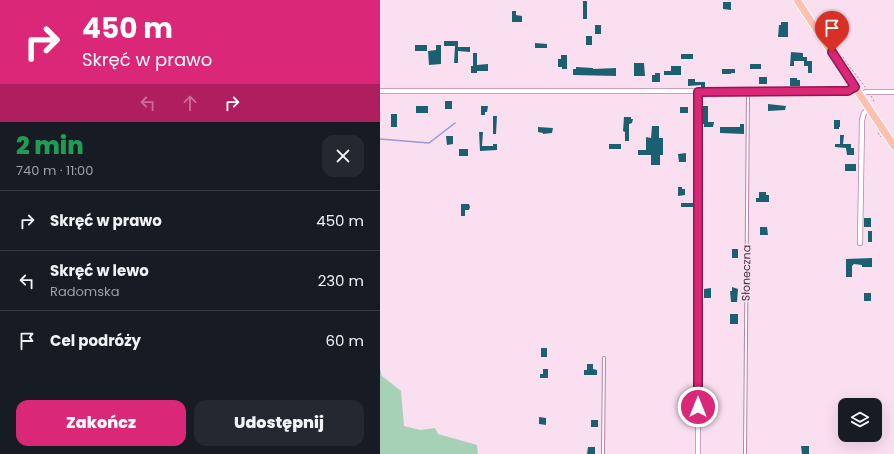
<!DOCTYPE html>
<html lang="pl">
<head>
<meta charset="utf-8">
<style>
  body { margin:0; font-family:Poppins,sans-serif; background:#242831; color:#f1f3f6; height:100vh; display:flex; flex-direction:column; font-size:15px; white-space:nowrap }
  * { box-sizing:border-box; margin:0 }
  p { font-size:13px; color:#9ea1a6 }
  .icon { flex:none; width:22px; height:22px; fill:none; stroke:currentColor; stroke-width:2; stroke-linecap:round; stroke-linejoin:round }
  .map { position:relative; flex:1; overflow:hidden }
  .side { display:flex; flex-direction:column; background:#171b24; width:380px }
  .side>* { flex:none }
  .hud { background:#db2777; color:#fff; overflow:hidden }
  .fabs { position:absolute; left:458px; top:398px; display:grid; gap:8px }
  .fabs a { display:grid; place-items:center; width:44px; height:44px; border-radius:8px; background:#171b24; box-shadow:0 4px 16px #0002; font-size:20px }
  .pin { position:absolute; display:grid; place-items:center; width:34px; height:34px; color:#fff; margin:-41px -17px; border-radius:50% 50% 50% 0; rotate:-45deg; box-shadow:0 0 4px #0007 }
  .pin .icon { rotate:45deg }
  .me { position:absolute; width:44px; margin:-22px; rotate:0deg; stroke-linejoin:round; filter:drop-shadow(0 0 3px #0008) }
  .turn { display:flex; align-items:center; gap:14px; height:84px; padding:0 16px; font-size:18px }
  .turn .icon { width:52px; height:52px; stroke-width:2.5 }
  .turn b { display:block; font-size:28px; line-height:34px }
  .lanes { display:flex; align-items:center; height:38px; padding:0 16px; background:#0003; justify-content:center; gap:20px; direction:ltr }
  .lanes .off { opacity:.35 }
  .round { display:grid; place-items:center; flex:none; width:42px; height:42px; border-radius:12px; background:#242831 }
  .summary { display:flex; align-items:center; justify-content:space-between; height:68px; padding:0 16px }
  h1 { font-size:24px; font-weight:800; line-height:30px; color:#1e9e55 }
  .primary-button { display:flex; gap:8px; margin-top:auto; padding:8px 16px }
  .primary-button a { flex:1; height:46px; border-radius:12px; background:#db2777; color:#fff; font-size:16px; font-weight:800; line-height:46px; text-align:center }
  .primary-button a+a { background:#242831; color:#f1f3f6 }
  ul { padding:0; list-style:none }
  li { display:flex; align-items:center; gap:12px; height:60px; padding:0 16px; border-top:1px solid #363941 }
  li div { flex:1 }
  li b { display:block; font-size:15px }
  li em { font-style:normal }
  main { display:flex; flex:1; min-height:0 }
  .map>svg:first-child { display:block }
  .green { fill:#a7d1b7 }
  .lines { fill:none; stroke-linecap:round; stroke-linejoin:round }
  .stream { stroke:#939bd6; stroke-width:1.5 }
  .building { fill:#1a6071 }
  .service-casing { stroke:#ba80a9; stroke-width:4 }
  .minor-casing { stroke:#ba80a9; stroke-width:6 }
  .primary-casing { stroke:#fff; stroke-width:9 }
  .path { stroke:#ab92a3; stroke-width:1; stroke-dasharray:2 2; stroke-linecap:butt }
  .service { stroke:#fff; stroke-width:2 }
  .minor { stroke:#fff; stroke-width:4.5 }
  .primary { stroke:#fcc0ae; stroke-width:7 }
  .route-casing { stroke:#8e194d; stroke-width:10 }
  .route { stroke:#db2777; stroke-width:7 }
  .labels { text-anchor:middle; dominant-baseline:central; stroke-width:4; stroke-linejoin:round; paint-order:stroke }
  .street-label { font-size:11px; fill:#442c3d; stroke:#f9dff0 }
</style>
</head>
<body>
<main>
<section class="side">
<div class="hud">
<div class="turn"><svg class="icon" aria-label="right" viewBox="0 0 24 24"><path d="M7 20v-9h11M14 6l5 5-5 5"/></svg><div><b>450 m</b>Skręć w prawo</div></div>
<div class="lanes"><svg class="icon off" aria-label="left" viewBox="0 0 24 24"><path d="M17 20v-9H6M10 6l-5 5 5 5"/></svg><svg class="icon off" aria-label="ahead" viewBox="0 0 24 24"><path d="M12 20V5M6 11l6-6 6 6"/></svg><svg class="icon" aria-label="right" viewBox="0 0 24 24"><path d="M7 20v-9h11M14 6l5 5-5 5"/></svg></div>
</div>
<div class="summary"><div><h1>2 min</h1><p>740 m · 11:00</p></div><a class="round"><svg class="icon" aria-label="close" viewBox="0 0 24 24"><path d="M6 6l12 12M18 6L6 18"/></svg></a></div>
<ul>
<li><svg class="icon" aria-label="right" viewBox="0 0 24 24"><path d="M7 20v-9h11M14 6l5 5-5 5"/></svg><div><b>Skręć w prawo</b></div><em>450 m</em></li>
<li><svg class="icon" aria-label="left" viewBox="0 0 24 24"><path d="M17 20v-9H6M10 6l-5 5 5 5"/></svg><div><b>Skręć w lewo</b><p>Radomska</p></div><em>230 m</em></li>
<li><svg class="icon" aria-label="arrive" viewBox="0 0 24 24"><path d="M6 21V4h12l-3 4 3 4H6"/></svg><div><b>Cel podróży</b></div><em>60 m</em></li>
</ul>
<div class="primary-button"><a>Zakończ</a><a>Udostępnij</a></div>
</section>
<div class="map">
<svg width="514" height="454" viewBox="0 0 514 454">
  <rect width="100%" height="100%" fill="#f9dff0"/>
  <polygon class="green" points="0,369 2,376 21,391 24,426 40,430 55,428 58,434 97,445 98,454 0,454"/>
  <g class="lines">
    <polyline class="stream" points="0,139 49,143 75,123"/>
  </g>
  <g class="building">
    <rect x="203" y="1" width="4" height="18"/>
    <polygon points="343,2 351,2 351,10 343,9"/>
    <polygon points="132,11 136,11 136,15 142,16 142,22 132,22"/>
    <polygon points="401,22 408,22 408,37 398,37 399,25 401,25"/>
    <rect x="215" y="25" width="6" height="9"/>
    <rect x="206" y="36" width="6" height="9"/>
    <polygon points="64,41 78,41 78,47 90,47 90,52 78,51 78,63 74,63 75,46 64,46"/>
    <polygon points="155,43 167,44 167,48 155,48"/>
    <rect x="35" y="45" width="12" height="6"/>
    <polygon points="56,45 61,45 61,64 49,65 48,51 56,50"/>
    <polygon points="411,52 423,53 423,57 427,57 427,61 432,61 432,73 428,73 428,66 424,66 424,61 414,61 414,66 410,66"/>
    <polygon points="93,53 97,53 97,65 108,64 108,71 97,71 97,73 91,73 91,66 93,66"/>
    <rect x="301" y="54" width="12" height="5"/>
    <polygon points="181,55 187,55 187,69 182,69 182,67 178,67 178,59 181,59"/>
    <polygon points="254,63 264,63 265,76 254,76"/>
    <rect x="370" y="64" width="11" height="5"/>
    <polygon points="291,66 301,66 301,75 284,75 284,71 291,71"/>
    <polygon points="196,67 213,68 213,69 236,68 236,76 193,75 193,69 196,69"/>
    <polygon points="342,69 355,69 355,73 351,73 351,74 342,74"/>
    <polygon points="275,73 280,73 280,82 272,82 272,75 275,75"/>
    <rect x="379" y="77" width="8" height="7"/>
    <polygon points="410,78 417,78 417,80 420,80 420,86 410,86"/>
    <polygon points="308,79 315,79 315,82 325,82 325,87 321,87 321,85 308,86"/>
    <rect x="65" y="101" width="7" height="8"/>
    <polygon points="388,104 406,106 405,110 388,111"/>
    <rect x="36" y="106" width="12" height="7"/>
    <polygon points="101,106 108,106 107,112 105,112 105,115 101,115"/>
    <polygon points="323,106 328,106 328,122 334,122 333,127 324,127 324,124 322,124"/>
    <rect x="300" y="107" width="8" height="6"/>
    <rect x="11" y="114" width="6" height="13"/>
    <polygon points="113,116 117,116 116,134 113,134"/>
    <polygon points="244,117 251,117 251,119 253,119 252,123 249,124 249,141 245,141 245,132 243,131"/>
    <polygon points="454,120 460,120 460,127 459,127 459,129 454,129"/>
    <polygon points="360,124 364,124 364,134 340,133 340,127 360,127"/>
    <polygon points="272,126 279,126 279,138 283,138 283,155 280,155 280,165 271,165 271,155 258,155 258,150 266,150 266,137 271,138"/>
    <polygon points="158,127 173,128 172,133 163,134 163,133 158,132"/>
    <polygon points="99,132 103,132 102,146 113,146 113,144 117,144 117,150 100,151"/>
    <polygon points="460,135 464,135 463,144 471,144 471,148 474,148 474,155 467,155 466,148 455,147 455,144 460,144"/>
    <polygon points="66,136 73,136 73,144 67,145"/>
    <rect x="229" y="144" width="12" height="5"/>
    <rect x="79" y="149" width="9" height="7"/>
    <polygon points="306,153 306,162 299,162 298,154"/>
    <rect x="465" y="164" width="11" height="7"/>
    <polygon points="298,187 302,187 302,189 305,189 305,195 298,196"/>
    <polygon points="379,192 386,192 386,195 389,195 389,202 376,202 376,198 379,198"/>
    <rect x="301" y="203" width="13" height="4"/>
    <polygon points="81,204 89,204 90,207 89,210 85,210 85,216 81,216"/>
    <rect x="484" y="218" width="7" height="9"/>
    <polygon points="380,227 387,227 388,235 380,235"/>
    <rect x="488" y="231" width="4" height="11"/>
    <rect x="352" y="249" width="6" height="9"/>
    <polygon points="492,258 492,267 482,267 482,265 474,264 472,266 472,277 466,277 466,259"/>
    <polygon points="352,287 358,289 357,302 351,302 350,291 352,291"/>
    <polygon points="331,288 331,298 324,298 324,289"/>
    <rect x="484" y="293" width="7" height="8"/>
    <rect x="350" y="314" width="8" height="10"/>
    <rect x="161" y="348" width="6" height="9"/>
    <polygon points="207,364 213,364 213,369 217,370 217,375 204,375 204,370 207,370"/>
    <polygon points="163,369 168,369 168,378 160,378 160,374 163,374"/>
    <polygon points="159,417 166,418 166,425 159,424"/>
    <rect x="211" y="420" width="7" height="7"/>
    <polygon points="421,446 429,446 429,454 422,454"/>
    <polygon points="208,447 215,447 215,454 207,454"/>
  </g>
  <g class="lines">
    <defs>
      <g id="service">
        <polyline points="223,454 224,358"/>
        <polyline points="365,454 368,92"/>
      </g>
      <g id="minor">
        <polyline points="0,91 467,91 475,87"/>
        <polyline points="318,92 318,454"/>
        <polyline points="480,95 486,92 514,92"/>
        <polyline points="480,243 482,120 484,113 490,109"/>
      </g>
      <polyline id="primary" points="417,0 514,146"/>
    </defs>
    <use href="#service" class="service-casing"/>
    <use href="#minor" class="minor-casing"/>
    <use href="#primary" class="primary-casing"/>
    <g class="path">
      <path d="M463,57c7,11 15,20 22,30"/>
      <polyline points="491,96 494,101 492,102"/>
      <polyline points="498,133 501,137"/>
    </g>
    <use href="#service" class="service"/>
    <use href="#minor" class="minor"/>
    <use href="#primary" class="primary"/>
  </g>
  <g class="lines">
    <defs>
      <polyline id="route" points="318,407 318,92 456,91 468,91 475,87 452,52"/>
    </defs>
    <use href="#route" class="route-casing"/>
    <use href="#route" class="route"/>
  </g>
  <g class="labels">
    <g class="street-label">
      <text transform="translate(366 273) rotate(-89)">Słoneczna</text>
    </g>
  </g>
</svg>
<div class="fabs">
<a><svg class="icon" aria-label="layers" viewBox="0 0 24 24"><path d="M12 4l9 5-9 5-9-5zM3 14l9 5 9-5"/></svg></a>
</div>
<div class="pin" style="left:452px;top:52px;background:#d93025"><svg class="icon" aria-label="arrive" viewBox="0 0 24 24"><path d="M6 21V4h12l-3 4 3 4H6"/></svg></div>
<svg class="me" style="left:318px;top:407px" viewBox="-20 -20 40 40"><circle r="17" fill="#db2777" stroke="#fff" stroke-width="3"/><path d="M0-11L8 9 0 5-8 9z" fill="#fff"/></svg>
</div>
</main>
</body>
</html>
